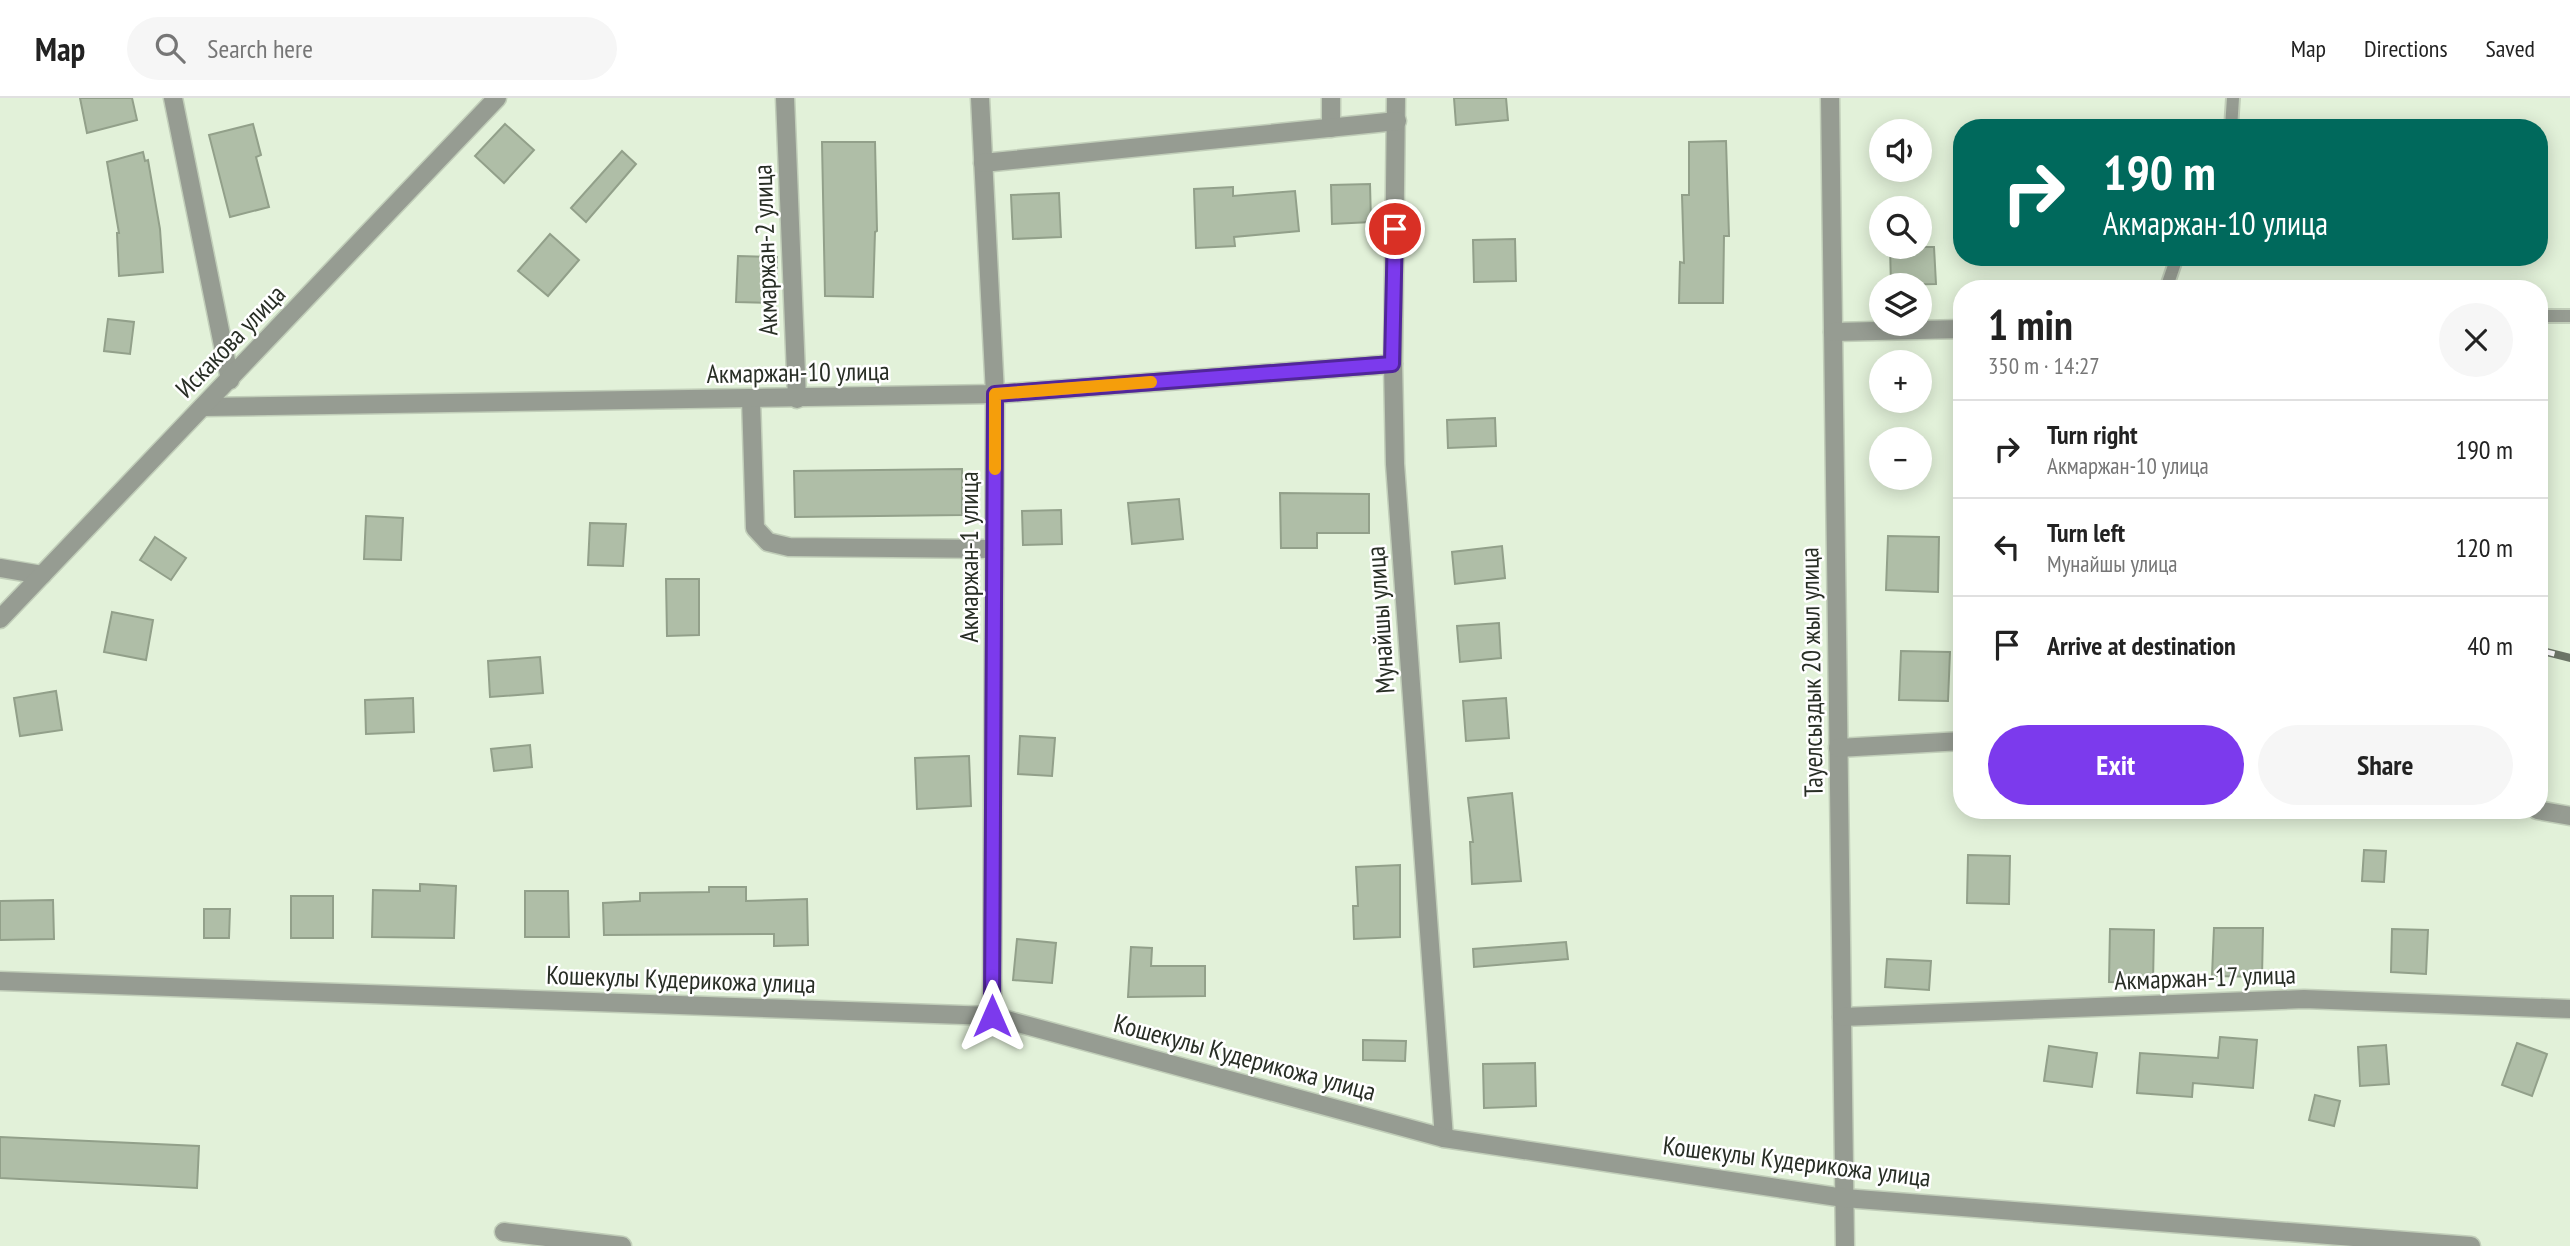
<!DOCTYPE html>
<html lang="en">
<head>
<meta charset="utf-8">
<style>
  body { margin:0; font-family:"PT Sans Narrow",sans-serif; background:#f6f6f6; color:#222; height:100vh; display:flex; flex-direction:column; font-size:26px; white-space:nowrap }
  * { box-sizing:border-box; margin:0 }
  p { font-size:23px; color:#767676 }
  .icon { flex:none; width:38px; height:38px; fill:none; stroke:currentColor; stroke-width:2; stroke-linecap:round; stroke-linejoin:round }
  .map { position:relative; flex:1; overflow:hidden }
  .sheet { position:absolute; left:1953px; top:182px; width:595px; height:539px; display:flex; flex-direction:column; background:#fff; border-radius:28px; box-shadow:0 4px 18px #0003 }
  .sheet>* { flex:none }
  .top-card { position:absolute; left:1953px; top:21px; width:595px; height:147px; border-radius:28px; box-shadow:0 4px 18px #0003; background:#00695c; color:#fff; overflow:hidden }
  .controls { position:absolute; left:1869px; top:21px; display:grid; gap:14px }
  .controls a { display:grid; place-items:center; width:63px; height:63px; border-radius:50%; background:#fff; box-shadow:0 4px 18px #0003; font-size:35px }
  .pin { position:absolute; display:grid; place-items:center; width:60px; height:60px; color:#fff; margin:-30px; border:4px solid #fff; border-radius:50%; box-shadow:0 2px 7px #0007 }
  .me { position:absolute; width:77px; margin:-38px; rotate:0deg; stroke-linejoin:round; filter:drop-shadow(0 0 5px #0008) }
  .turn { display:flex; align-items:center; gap:24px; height:147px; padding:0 35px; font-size:32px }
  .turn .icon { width:91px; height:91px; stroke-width:2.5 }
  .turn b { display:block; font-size:49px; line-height:60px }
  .round { display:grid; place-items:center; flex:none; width:74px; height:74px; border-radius:37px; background:#f6f6f6 }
  .headline { display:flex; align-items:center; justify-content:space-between; height:119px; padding:0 35px }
  h1 { font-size:42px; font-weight:700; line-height:52px }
  .cta { display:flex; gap:14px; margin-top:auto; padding:14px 35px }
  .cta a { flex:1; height:80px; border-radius:42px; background:#7c3aed; color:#fff; font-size:28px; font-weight:700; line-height:80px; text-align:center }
  .cta a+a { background:#f6f6f6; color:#222 }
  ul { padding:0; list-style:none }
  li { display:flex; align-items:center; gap:21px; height:98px; padding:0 35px; border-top:2px solid #e0e0e0 }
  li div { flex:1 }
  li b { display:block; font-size:26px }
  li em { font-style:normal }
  header { display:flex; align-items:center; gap:42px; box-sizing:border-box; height:98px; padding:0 35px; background:#fff; border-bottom:2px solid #e0e0e0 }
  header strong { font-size:33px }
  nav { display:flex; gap:38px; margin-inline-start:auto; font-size:24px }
  .search { width:490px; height:63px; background:#f6f6f6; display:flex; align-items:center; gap:18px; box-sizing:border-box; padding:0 24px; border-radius:38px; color:#767676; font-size:26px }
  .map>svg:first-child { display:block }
  .building { fill:#afbea7; stroke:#92a08a; stroke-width:2 }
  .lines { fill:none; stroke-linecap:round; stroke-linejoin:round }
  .service-casing { stroke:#c1ceb9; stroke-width:16 }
  .minor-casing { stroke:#c1ceb9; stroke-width:21 }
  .tertiary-casing { stroke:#c1ceb9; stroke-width:21 }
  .service { stroke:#969c92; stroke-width:12 }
  .minor { stroke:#969c92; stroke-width:18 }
  .tertiary { stroke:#969c92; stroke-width:18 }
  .rail-casing { stroke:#6c7567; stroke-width:8 }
  .rail { stroke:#fff; stroke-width:5; stroke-dasharray:16; stroke-linecap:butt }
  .route-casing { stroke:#51269a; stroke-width:18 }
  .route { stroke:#7c3aed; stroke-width:12 }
  .slow { stroke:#f59e0b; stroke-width:12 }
  .labels { text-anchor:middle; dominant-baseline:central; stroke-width:5; stroke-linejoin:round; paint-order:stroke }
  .street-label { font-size:26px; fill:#282e25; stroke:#fff }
</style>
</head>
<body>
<header>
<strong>Map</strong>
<div class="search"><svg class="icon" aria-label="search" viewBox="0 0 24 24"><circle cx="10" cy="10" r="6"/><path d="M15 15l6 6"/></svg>Search here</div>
<nav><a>Map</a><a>Directions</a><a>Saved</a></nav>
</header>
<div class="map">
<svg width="2570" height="1148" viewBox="0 0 2570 1148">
  <rect width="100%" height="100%" fill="#e2f1d9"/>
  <g class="building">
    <polygon points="80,0 132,0 137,22 87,35"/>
    <polygon points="1454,0 1506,0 1508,22 1456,27"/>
    <polygon points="253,26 261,57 256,59 269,109 230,119 209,37"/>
    <polygon points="505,26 534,52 504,85 475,58"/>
    <polygon points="1726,43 1729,138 1724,138 1723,205 1679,205 1680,164 1684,165 1682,97 1689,97 1689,44"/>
    <polygon points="822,44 875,44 877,133 875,134 873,199 825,198"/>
    <polygon points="622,53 636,66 586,124 571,110"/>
    <polygon points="143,54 145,63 148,62 160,131 163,174 119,178 117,135 119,135 107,64"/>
    <polygon points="1370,86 1371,124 1332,126 1331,87"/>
    <polygon points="1233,89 1233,98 1295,93 1299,133 1234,139 1235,148 1196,150 1194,91"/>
    <polygon points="1059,95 1061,139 1013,141 1011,97"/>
    <polygon points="550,136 579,162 548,198 518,173"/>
    <polygon points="1515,141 1516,183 1474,184 1473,142"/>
    <polygon points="1890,149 1934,149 1936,186 1891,187"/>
    <polygon points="738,158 777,159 776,205 736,204"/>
    <polygon points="108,221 134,224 130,256 104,253"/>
    <polygon points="1495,320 1496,348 1448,350 1447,322"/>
    <polygon points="962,371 962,417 795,419 794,373"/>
    <polygon points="1280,395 1369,396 1369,435 1317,435 1317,450 1281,450"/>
    <polygon points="1179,401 1183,441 1132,446 1128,405"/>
    <polygon points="1061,412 1062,446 1023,447 1022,413"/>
    <polygon points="366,418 403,420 401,462 364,461"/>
    <polygon points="590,425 626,426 623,468 588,467"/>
    <polygon points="1888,438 1939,439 1938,494 1886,492"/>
    <polygon points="155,439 186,460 171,482 140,462"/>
    <polygon points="1502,448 1505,480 1455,486 1452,454"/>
    <polygon points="666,481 699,481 699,537 667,538"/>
    <polygon points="112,514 153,522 146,562 104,554"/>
    <polygon points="1499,525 1501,560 1460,564 1457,528"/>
    <polygon points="1901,553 1950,554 1948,603 1899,602"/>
    <polygon points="540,559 543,595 490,599 488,563"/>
    <polygon points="56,593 62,632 20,638 14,600"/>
    <polygon points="413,600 414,634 366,636 365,602"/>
    <polygon points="1506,600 1509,640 1466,643 1463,603"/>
    <polygon points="1020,638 1055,640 1052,678 1018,676"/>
    <polygon points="530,647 532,669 494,673 491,651"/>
    <polygon points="969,658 971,708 917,711 915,660"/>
    <polygon points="1512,695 1521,783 1472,786 1470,744 1473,744 1468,700"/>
    <polygon points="2364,752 2386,753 2384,784 2362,783"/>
    <polygon points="1968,757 2010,758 2009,806 1967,805"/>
    <polygon points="1400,767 1400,839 1354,841 1353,808 1358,808 1356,769"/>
    <polygon points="420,786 456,788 454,840 372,839 373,792 420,793"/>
    <polygon points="709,789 746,789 746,803 807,801 808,847 774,848 774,836 604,837 603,805 640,803 640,795 709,794"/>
    <polygon points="525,793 568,793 569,839 525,839"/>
    <rect x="291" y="798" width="42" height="42"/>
    <polygon points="53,802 54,841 0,842 0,803"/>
    <polygon points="204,811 230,811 229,840 204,840"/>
    <polygon points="2214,830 2263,830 2262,879 2212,878"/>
    <polygon points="2110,831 2154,832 2153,885 2109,884"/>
    <polygon points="2392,831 2428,832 2426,876 2391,874"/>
    <polygon points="1017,841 1056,845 1052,885 1013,882"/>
    <polygon points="1566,844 1568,861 1474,869 1473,851"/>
    <polygon points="1131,849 1152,850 1151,868 1205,868 1205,898 1128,899"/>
    <polygon points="1887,861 1931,863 1929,892 1885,889"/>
    <polygon points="2220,939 2257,942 2253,990 2193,985 2192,999 2137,995 2140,955 2218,960"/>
    <polygon points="1363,942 1406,943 1405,963 1363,962"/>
    <polygon points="2517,945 2547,956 2532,998 2502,987"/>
    <polygon points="2386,947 2389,986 2360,988 2358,949"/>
    <polygon points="2049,948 2097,955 2092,989 2044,983"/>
    <polygon points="1535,965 1536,1008 1484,1010 1483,966"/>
    <polygon points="2315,997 2340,1003 2334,1028 2309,1022"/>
    <polygon points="0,1039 199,1048 197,1090 0,1080"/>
  </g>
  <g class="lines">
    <defs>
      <g id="service">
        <polyline points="2231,30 2233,0"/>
        <polyline points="2166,191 2177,159"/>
        <polyline points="2539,218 2570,218"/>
      </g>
      <g id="minor">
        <polyline points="173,0 230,282"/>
        <polyline points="785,0 797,301"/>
        <polyline points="980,0 995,296 992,918"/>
        <polyline points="1331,0 1331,30"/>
        <polyline points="1396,0 1393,266 1395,366 1444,1040"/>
        <polyline points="1830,0 1845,1148"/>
        <polyline points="983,65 1397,23"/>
        <polyline points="1833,234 1962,231"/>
        <polyline points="751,301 755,430 768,444 789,449 994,451"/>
        <polyline points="204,309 995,296 1393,266"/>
        <polyline points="0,470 42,477"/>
        <polyline points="1838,650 1962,643"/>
        <polyline points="2537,712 2570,718"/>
        <polyline points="0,883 992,918 1444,1040 1844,1100 2471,1148"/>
        <polyline points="1842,919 2304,901 2570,911"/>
        <polyline points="504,1134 622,1148"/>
      </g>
      <polyline id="tertiary" points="0,521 497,0"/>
    </defs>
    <use href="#service" class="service-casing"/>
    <use href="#minor" class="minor-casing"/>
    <use href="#tertiary" class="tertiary-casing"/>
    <use href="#service" class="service"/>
    <use href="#minor" class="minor"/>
    <use href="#tertiary" class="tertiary"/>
    <defs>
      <polyline id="rail" points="2539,552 2570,560"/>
    </defs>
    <use href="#rail" class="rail-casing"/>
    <use href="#rail" class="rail"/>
  </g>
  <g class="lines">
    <defs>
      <polyline id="route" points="992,918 995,296 1392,266 1395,131"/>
    </defs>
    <use href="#route" class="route-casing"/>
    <use href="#route" class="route"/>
    <polyline class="slow" points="995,371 995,296 1151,284"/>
  </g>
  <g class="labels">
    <g class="street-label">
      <text transform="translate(765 152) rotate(-92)">Акмаржан-2 улица</text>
      <text transform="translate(230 243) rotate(-46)">Искакова улица</text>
      <text transform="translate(798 274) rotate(-1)">Акмаржан-10 улица</text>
      <text transform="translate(968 459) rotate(-90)">Акмаржан-1 улица</text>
      <text transform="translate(1380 522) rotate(-94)">Мунайшы улица</text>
      <text transform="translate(1811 574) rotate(-91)">Тауелсыздык 20 жыл улица</text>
      <text transform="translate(2205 879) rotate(-2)">Акмаржан-17 улица</text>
      <text transform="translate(681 881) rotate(2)">Кошекулы Кудерикожа улица</text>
      <text transform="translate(1245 959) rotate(15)">Кошекулы Кудерикожа улица</text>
      <text transform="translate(1797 1063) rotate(7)">Кошекулы Кудерикожа улица</text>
    </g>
  </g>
</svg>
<div class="controls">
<a><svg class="icon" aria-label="sound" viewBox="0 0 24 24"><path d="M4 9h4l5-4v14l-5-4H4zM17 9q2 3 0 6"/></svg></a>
<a><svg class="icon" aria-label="search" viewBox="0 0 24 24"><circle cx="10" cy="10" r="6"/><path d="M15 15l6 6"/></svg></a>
<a><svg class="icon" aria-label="layers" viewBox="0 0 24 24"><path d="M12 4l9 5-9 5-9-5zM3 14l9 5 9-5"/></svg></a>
<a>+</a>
<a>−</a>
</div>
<div class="pin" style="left:1395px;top:131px;background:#d93025"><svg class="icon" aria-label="arrive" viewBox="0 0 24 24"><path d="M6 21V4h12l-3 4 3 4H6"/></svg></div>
<svg class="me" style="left:992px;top:918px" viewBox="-20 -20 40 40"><path d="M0-17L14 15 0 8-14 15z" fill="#7c3aed" stroke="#fff" stroke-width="4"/></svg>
<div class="top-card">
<div class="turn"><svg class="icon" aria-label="right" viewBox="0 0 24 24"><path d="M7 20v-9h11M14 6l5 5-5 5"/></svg><div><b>190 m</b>Акмаржан-10 улица</div></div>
</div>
<section class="sheet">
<div class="headline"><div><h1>1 min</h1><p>350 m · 14:27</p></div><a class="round"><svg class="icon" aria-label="close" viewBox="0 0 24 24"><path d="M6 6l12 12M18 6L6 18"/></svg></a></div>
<ul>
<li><svg class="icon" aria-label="right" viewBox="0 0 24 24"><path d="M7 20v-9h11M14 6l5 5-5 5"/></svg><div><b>Turn right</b><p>Акмаржан-10 улица</p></div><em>190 m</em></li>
<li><svg class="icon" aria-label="left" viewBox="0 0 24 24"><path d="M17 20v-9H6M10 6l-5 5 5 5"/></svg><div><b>Turn left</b><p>Мунайшы улица</p></div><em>120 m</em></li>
<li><svg class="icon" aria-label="arrive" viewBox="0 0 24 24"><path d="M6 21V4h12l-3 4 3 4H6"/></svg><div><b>Arrive at destination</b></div><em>40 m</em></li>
</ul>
<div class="cta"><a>Exit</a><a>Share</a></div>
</section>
</div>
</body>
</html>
